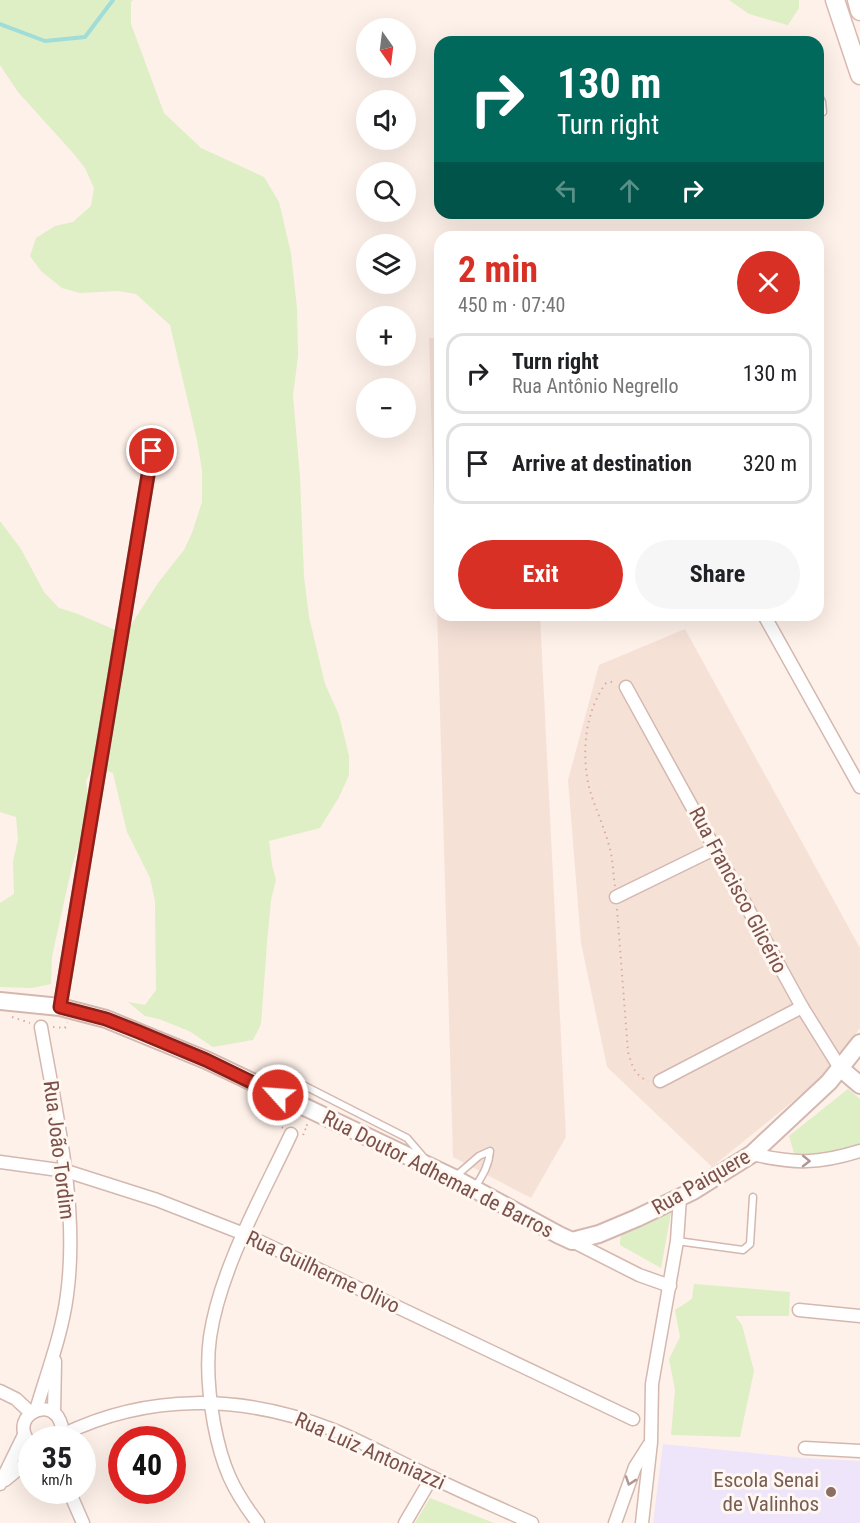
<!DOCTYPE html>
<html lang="en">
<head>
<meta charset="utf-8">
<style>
  body { margin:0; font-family:"Roboto Condensed",sans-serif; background:#f6f6f6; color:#202124; height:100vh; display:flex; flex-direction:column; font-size:22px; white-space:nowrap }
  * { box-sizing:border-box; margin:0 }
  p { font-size:20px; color:#757577 }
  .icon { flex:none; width:33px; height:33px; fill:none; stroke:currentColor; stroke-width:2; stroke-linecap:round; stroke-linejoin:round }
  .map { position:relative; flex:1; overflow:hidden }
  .drawer { position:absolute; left:434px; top:231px; width:390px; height:390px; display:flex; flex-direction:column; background:#fff; border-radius:18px; box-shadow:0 6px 24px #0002 }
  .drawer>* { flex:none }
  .hud { position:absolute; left:434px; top:36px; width:390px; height:183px; border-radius:18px; box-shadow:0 6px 24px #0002; background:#00695c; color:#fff; overflow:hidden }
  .needle { width:39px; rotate:166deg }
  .buttons { position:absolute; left:356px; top:18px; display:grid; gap:12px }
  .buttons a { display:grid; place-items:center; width:60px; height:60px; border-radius:50%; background:#fff; box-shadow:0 6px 24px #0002; font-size:30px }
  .speed { position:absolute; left:18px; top:1426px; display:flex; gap:12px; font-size:30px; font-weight:700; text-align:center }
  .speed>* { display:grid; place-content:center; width:78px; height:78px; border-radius:50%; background:#fff; box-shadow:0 6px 24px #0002; line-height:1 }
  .speed small { font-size:15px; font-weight:400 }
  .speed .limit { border:9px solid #d22; background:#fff; color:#111 }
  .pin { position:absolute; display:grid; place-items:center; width:51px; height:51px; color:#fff; margin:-26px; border:3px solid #fff; border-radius:50%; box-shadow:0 2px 6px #0007 }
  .me { position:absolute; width:66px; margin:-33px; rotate:296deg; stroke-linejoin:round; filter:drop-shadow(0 0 4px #0008) }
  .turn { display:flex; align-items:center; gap:21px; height:126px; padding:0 24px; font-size:27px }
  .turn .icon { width:78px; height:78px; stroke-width:2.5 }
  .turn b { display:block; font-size:42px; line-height:51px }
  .lanes { display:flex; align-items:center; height:57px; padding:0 24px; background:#0003; justify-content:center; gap:30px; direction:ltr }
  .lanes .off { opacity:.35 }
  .round { display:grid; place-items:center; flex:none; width:63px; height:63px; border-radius:32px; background:#f6f6f6 }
  .head { display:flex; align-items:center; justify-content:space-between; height:102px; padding:0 24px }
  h1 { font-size:36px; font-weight:700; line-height:45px; color:#d93025 }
  .cta { display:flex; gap:12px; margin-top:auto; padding:12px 24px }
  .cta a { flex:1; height:69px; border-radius:36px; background:#d93025; color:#fff; font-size:24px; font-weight:700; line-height:69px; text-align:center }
  .cta a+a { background:#f6f6f6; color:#202124 }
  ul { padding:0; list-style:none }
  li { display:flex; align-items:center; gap:18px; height:81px; margin:0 12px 9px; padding:0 12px; border:3px solid #e0e0e0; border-radius:18px }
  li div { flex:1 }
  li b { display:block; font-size:22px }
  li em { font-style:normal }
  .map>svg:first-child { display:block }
  .residential { fill:#f6e1d7 }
  .education { fill:#eee5fb }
  .green { fill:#deeec5 }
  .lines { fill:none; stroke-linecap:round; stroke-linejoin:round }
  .stream { stroke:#a0ddd9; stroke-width:4 }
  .service-casing { stroke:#d4b8b0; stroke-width:9 }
  .minor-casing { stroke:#d4b8b0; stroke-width:15 }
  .tertiary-casing { stroke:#d4b8b0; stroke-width:20 }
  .secondary-casing { stroke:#dab9af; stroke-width:21 }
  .path { stroke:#dcaba0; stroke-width:2; stroke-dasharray:1.5 4.5; stroke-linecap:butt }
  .service { stroke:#fff; stroke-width:6 }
  .minor { stroke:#fff; stroke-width:12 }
  .tertiary { stroke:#fff; stroke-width:16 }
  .secondary { stroke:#fff; stroke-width:18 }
  .oneway { stroke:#b09792 }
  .route-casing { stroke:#8d1f18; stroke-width:15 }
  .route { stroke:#d93025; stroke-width:10 }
  .education-dot { fill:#8d6e63; stroke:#fff7f1; stroke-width:2 }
  .labels { text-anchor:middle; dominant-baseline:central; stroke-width:6; stroke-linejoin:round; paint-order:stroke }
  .street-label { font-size:21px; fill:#7c514a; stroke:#fff7f1 }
  .education-label { font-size:21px; fill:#785e54; stroke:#fff7f1; text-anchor:end }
</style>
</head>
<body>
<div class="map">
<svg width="860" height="1523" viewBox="0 0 860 1523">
  <rect width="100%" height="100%" fill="#fef1e9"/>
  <g class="residential">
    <polygon points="429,338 439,338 440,615 540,615 566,1137 531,1198 453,1157"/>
    <polygon points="685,629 860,948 860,1028 824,1076 712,1167 607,1067 581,943 568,780 599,665"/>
  </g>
  <polygon class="education" points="663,1444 803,1458 860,1461 860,1523 653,1523"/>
  <g class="green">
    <polygon points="0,0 133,0 131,2 131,24 164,113 201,148 264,177 279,202 291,253 297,308 298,356 293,396 300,476 304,577 309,617 325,684 339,715 349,756 349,775 339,797 320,828 269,841 272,865 276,880 271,900 267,943 261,1024 253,1040 213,1047 189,1031 159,1019 145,1016 128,1002 145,1005 156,990 155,901 150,878 127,832 113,773 94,765 86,781 88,800 84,828 72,866 52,956 51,984 32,988 0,987 0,903 14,894 13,861 18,839 16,817 0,812 0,521 21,549 44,592 59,608 78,614 113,629 131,625 158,583 184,550 192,533 202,502 202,470 197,440 170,325 136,294 118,291 80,293 62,288 41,271 30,256 36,238 55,226 73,222 91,206 94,188 85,168 74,154 18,92 0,65"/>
    <polygon points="729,0 799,0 799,8 788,25 749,14"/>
    <path d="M848,1089l12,10v46c-23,7 -42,12 -66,8l-5,-17z"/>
    <path d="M671,1213l-10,55 -41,-23c0,-9 1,-13 8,-17z"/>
    <polygon points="694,1284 790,1292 789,1316 735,1316 742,1325 754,1371 740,1437 671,1435 675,1390 669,1359 680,1337 675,1310 692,1299"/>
    <polygon points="430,1498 494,1523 415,1523"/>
  </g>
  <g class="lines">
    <polyline class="stream" points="0,24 45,41 85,37 113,0"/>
    <defs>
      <g id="service">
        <polyline points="818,94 822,102 823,112"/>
        <polyline points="264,1084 281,1081 301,1084 407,1138 425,1159"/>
        <path d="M456,1176l23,-20 11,-5c-1,15 -8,25 -16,38"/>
        <polyline points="677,1241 743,1250 750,1244 753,1197"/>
      </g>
      <g id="minor">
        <polyline points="764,615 860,787"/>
        <polyline points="626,687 802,1007 840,1068"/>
        <polyline points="616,897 716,848"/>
        <polyline points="60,1007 152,451"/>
        <polyline points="660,1081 802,1007"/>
        <path d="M752,1154c42,10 67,10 108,-3"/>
        <polyline points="0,1162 66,1171 157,1200 244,1234 633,1419"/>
        <polyline points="572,1241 639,1275 670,1286"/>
        <polyline points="799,1310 860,1316"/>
        <polyline points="0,1391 16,1399 31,1413"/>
        <path d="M36,1410c11,-37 26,-76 31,-115 12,-89 -11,-181 -26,-268"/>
        <polyline points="54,1413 55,1361"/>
        <path d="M62,1435c86,-42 180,-41 269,-6 30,12 60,29 90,43 36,18 74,34 111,51"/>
        <path d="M32,1445c-27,-26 17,-51 28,-24 3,6 2,12 -1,18"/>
        <polyline points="805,1448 860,1451"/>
        <polyline points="5,1480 32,1458"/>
        <polyline points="0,1484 24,1435"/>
        <polyline points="69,1491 83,1523"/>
        <path d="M258,1523c-26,-34 -36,-57 -44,-99 -5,-28 -8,-58 -4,-87 10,-68 52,-141 81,-203"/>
        <polyline points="405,1523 432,1477"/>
        <polyline points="615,1523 635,1467 649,1445"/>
        <polyline points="642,1523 651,1442 652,1384 677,1241 680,1197"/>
      </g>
      <g id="tertiary">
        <polyline points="0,1001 60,1007 106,1019 206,1060 454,1178 559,1235 572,1241 599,1234 637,1218 693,1191 752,1154 829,1082 860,1043"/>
        <polyline points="840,1068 860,1085"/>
      </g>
      <g id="secondary">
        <polyline points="835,0 860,75"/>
        <polyline points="857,0 860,11"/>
      </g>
    </defs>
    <use href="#service" class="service-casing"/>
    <use href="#minor" class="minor-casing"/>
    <use href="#tertiary" class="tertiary-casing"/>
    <use href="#secondary" class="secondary-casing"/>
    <g class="path">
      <path d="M615,886c-2,-12 -2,-25 -5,-37 -5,-20 -14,-39 -20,-58 -9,-35 -6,-78 16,-108l10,-2"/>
      <path d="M617,909l11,143c4,13 6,23 20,29"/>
      <polyline points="12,1017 30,1023"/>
      <polyline points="53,1027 65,1028 67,1022"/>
      <polyline points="283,1128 276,1123 281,1118 290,1121 292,1118"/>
      <polyline points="303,1135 306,1130 304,1128 308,1124"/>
    </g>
    <use href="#service" class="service"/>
    <use href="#minor" class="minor"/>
    <use href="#tertiary" class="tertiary"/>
    <use href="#secondary" class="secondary"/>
  </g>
  <defs><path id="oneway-chevron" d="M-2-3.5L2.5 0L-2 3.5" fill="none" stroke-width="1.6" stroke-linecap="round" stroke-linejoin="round" transform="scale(1.5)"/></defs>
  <g class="oneway">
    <use href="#oneway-chevron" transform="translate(806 1161) rotate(1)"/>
    <use href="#oneway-chevron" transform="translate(630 1481) rotate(109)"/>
  </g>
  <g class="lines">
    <defs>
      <polyline id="route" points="152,451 60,1007 106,1019 139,1032 206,1060 278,1095"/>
    </defs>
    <use href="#route" class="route-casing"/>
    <use href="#route" class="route"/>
  </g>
  <circle class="education-dot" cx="831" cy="1492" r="6"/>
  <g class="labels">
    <g class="street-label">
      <text transform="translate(738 890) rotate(62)">Rua Francisco Glicério</text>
      <text transform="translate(59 1150) rotate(83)">Rua João Tordim</text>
      <text transform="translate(438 1174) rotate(27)">Rua Doutor Adhemar de Barros</text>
      <text transform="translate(701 1182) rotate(-30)">Rua Paiquere</text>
      <text transform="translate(323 1272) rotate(25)">Rua Guilherme Olivo</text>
      <text transform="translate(370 1451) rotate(24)">Rua Luiz Antoniazzi</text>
    </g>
    <g class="education-label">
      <text x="819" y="1480">Escola Senai<tspan x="819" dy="24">de Valinhos</tspan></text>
    </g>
  </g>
</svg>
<div class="buttons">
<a><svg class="needle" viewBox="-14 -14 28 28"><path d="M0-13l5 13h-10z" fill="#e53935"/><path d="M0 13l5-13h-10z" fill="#757577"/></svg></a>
<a><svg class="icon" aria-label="sound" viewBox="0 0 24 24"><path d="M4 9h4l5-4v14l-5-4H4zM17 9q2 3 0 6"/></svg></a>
<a><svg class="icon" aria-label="search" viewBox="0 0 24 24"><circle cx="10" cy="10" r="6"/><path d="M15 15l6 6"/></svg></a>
<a><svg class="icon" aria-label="layers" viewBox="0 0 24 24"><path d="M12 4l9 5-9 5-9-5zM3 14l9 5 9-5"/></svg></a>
<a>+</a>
<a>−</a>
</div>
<div class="speed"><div>35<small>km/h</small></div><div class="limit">40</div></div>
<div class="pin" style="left:152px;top:451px;background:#d93025"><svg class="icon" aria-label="arrive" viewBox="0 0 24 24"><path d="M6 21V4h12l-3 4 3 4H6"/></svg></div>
<svg class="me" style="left:278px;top:1095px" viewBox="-20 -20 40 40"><circle r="17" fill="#d93025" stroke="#fff" stroke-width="3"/><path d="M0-11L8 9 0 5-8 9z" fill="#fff"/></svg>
<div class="hud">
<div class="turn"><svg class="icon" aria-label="right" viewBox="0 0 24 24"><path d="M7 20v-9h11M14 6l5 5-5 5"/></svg><div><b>130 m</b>Turn right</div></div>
<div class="lanes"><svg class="icon off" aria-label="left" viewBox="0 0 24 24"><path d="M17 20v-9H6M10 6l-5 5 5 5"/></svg><svg class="icon off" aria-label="ahead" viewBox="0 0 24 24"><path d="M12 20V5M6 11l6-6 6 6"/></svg><svg class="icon" aria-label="right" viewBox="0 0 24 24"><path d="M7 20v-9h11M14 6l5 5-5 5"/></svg></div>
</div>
<section class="drawer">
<div class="head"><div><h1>2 min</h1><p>450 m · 07:40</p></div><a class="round" style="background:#d93025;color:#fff"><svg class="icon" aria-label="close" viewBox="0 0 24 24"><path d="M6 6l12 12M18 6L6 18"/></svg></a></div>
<ul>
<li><svg class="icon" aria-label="right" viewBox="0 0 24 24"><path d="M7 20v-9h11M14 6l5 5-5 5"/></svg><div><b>Turn right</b><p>Rua Antônio Negrello</p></div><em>130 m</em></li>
<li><svg class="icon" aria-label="arrive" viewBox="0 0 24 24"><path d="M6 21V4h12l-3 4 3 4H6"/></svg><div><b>Arrive at destination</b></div><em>320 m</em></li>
</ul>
<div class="cta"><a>Exit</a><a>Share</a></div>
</section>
</div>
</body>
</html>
